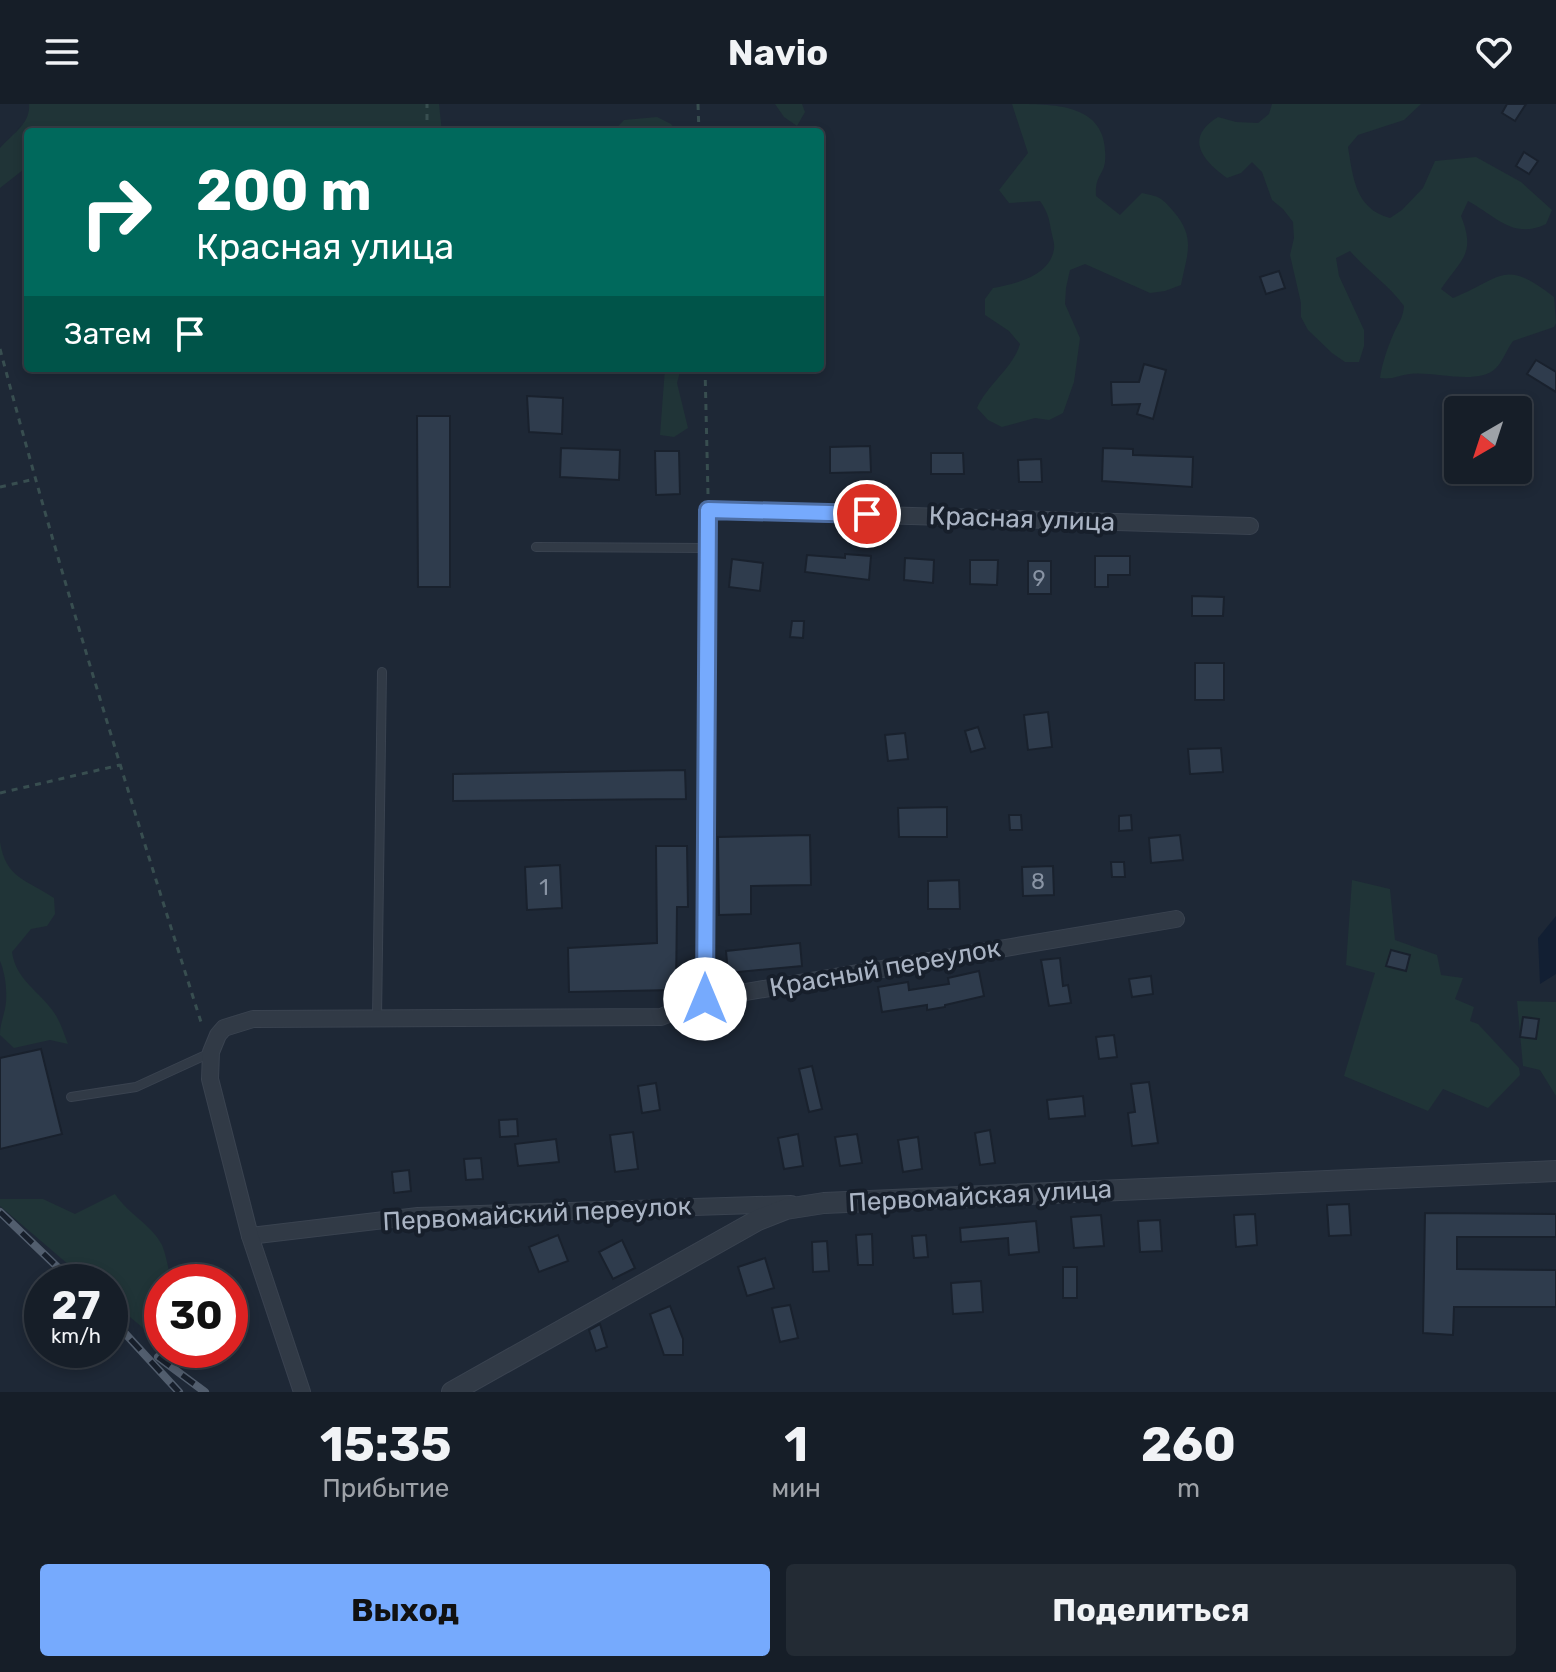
<!DOCTYPE html>
<html lang="ru">
<head>
<meta charset="utf-8">
<style>
  body { margin:0; font-family:Rubik,sans-serif; background:#232b34; color:#f1f3f6; height:100vh; display:flex; flex-direction:column; font-size:30px; white-space:nowrap }
  * { box-sizing:border-box; margin:0 }
  p { font-size:26px; color:#9ea2a8 }
  .icon { flex:none; width:44px; height:44px; fill:none; stroke:currentColor; stroke-width:2; stroke-linecap:round; stroke-linejoin:round }
  .map { position:relative; height:1288px; overflow:hidden }
  .sheet { display:flex; flex-direction:column; background:#161e28; flex:1 }
  .sheet>* { flex:none }
  .guide { position:absolute; left:24px; top:24px; width:800px; height:244px; border-radius:8px; box-shadow:0 4px 12px #0003,0 0 0 2px #353c45; background:#00695c; color:#fff; overflow:hidden }
  .needle { width:52px; rotate:219deg }
  .buttons { position:absolute; left:1444px; top:292px; display:grid; gap:16px }
  .buttons a { display:grid; place-items:center; width:88px; height:88px; border-radius:8px; background:#161e28; box-shadow:0 4px 12px #0003,0 0 0 2px #353c45; font-size:40px }
  .speed { position:absolute; left:24px; top:1160px; display:flex; gap:16px; font-size:40px; font-weight:700; text-align:center }
  .speed>* { display:grid; place-content:center; width:104px; height:104px; border-radius:50%; background:#161e28; box-shadow:0 4px 12px #0003,0 0 0 2px #353c45; line-height:1 }
  .speed small { font-size:20px; font-weight:400 }
  .speed .limit { border:12px solid #d22; background:#fff; color:#111 }
  .pin { position:absolute; display:grid; place-items:center; width:68px; height:68px; color:#fff; margin:-34px; border:4px solid #fff; border-radius:50%; box-shadow:0 2px 8px #0007 }
  .me { position:absolute; width:88px; margin:-44px; rotate:0deg; stroke-linejoin:round; filter:drop-shadow(0 0 6px #0008) }
  .turn { display:flex; align-items:center; gap:28px; height:168px; padding:0 40px; font-size:36px }
  .turn .icon { width:104px; height:104px; stroke-width:2.5 }
  .turn b { display:block; font-size:56px; line-height:68px }
  .then { display:flex; align-items:center; height:76px; padding:0 40px; background:#0003; gap:16px; font-size:30px }
  .eta { display:flex; justify-content:space-evenly; align-items:center; height:136px; text-align:center }
  .eta b { font-size:48px; font-weight:700; line-height:56px }
  .primary-button { display:flex; gap:16px; margin-top:auto; padding:16px 40px }
  .primary-button a { flex:1; height:92px; border-radius:8px; background:#76aafd; color:#111; font-size:32px; font-weight:700; line-height:92px; text-align:center }
  .primary-button a+a { background:#232b34; color:#f1f3f6 }
  header { display:flex; justify-content:space-between; align-items:center; height:104px; padding:0 40px; background:#161e28; font-size:36px; font-weight:700 }
  .map>svg:first-child { display:block }
  .green { fill:#203437 }
  .water { fill:#121f33 }
  .building { fill:#2f3c4d; stroke:#19212d; stroke-width:2 }
  .lines { fill:none; stroke-linecap:round; stroke-linejoin:round }
  .service-casing { stroke:#3a4350; stroke-width:10 }
  .minor-casing { stroke:#3a4350; stroke-width:18 }
  .tertiary-casing { stroke:#3a4350; stroke-width:22 }
  .path { stroke:#384e50; stroke-width:3; stroke-dasharray:6 6; stroke-linecap:butt }
  .service { stroke:#313a46; stroke-width:8 }
  .minor { stroke:#313a46; stroke-width:16 }
  .tertiary { stroke:#313a46; stroke-width:20 }
  .rail-casing { stroke:#525e6e; stroke-width:8 }
  .rail { stroke:#171f2b; stroke-width:5; stroke-dasharray:15; stroke-linecap:butt }
  .route-casing { stroke:#4d6ea4; stroke-width:20 }
  .route { stroke:#76aafd; stroke-width:14 }
  .labels { text-anchor:middle; dominant-baseline:central; stroke-width:8; stroke-linejoin:round; paint-order:stroke }
  .number-label { font-size:22px; fill:#8994a4 }
  .street-label { font-size:26px; fill:#aab4c4; stroke:#171f2b }
</style>
</head>
<body>
<header><svg class="icon" aria-label="menu" viewBox="0 0 24 24"><path d="M4 6h16M4 12h16M4 18h16"/></svg>Navio<svg class="icon" aria-label="heart" viewBox="0 0 24 24"><path d="M12 20l-8-8c-3-5 5-10 8-4 3-6 11-1 8 4z"/></svg></header>
<div class="map">
<svg width="1556" height="1288" viewBox="0 0 1556 1288">
  <rect width="100%" height="100%" fill="#1e2836"/>
  <g class="green">
    <path d="M29,0h410l3,28h-414v34l-28,22v-40c11,-13 31,-24 29,-44z"/>
    <polygon points="775,0 802,0 805,8 797,22 784,13"/>
    <path d="M1012,0c46,0 98,0 93,58 -2,14 -10,13 -9,34l24,19 22,-22c19,4 20,5 32,19 22,26 13,42 7,73l-16,6 -15,2 -65,-29 -15,6 -4,18 -1,16 15,34 -6,44 -11,31 -14,7 -14,-2 -33,9 -14,-7 -11,-12c11,-24 36,-40 43,-64l-11,-13 -24,-16v-16l8,-11c22,-4 57,-12 61,-39 1,-6 -2,-13 -3,-19 -2,-13 -4,-19 -11,-29l-31,2 -10,-13 29,-37z"/>
    <path d="M1272,0h149l-17,16 -46,15 -10,12c5,30 7,62 42,71l12,-8 21,-22 12,-27 41,-4 45,25 31,28 -6,14c-33,16 -50,-8 -78,-23l-7,15c15,38 1,42 -20,73l12,9c51,-21 50,-40 101,-1l2,26 -2,4 -41,14c-6,8 -10,20 -17,27 -18,18 -62,3 -86,6 -11,1 -17,6 -30,4 2,-14 7,-29 13,-43 5,-12 10,-16 11,-29 -17,-23 -36,-34 -54,-55l-14,7 3,18 25,54v16l-5,16h-14l-13,-9 -24,-23 -7,-13v-14l-11,-48 4,-17 -1,-16 -10,-13 -11,-9 -10,-28 -10,-10 -11,11 -14,5c-25,-18 -43,-40 -9,-61l18,5 22,1 11,-9z"/>
    <polygon points="657,13 671,20 677,28 613,28 624,16"/>
    <polygon points="665,264 681,264 677,279 688,324 674,333 660,331"/>
    <path d="M0,738c6,37 26,37 54,56l1,16 -8,12 -16,3 -19,23c4,29 28,39 43,62 6,9 9,20 13,30l-18,-4 -36,8 -14,-13c0,-13 5,-21 6,-33 1,-14 -1,-29 -6,-41z"/>
    <polygon points="1352,776 1390,785 1395,836 1437,851 1441,871 1463,874 1455,895 1474,903 1470,917 1478,920 1519,964 1520,971 1488,1004 1443,985 1428,1007 1344,972 1375,869 1346,861"/>
    <polygon points="1517,897 1556,898 1556,992 1540,966 1523,962"/>
    <path d="M115,1090c13,20 36,30 47,51 5,12 6,25 10,37h-10v62l-52,-44v-18h-21l-89,-76v-7h43l32,15z"/>
  </g>
  <polygon class="water" points="1556,812 1556,870 1540,880 1538,834"/>
  <g class="building">
    <polygon points="1507,0 1526,0 1515,17 1502,9"/>
    <polygon points="1524,48 1538,57 1529,70 1516,62"/>
    <polygon points="1279,167 1285,184 1266,190 1260,173"/>
    <polygon points="1536,256 1556,268 1556,288 1527,270"/>
    <polygon points="1144,260 1166,266 1153,315 1137,310 1140,300 1112,301 1111,278 1139,278"/>
    <polygon points="527,292 563,294 562,330 529,328"/>
    <polygon points="417,312 450,312 450,483 418,483"/>
    <polygon points="870,342 871,368 830,369 830,343"/>
    <polygon points="561,344 620,346 619,376 560,373"/>
    <polygon points="1103,344 1133,345 1133,351 1193,353 1192,383 1102,377"/>
    <polygon points="655,347 679,347 680,390 656,391"/>
    <polygon points="931,349 963,349 964,370 931,370"/>
    <polygon points="1041,355 1042,378 1019,378 1018,356"/>
    <polygon points="845,450 871,452 869,476 805,468 807,451 845,454"/>
    <polygon points="1095,452 1130,452 1130,471 1108,471 1108,483 1095,483"/>
    <polygon points="905,454 934,456 933,479 904,476"/>
    <polygon points="732,455 763,459 760,487 729,483"/>
    <polygon points="970,456 998,456 997,481 970,480"/>
    <rect x="1028" y="457" width="23" height="33"/>
    <polygon points="1192,492 1224,493 1223,512 1192,512"/>
    <polygon points="792,517 804,517 803,534 790,533"/>
    <rect x="1195" y="559" width="29" height="37"/>
    <polygon points="1048,608 1052,643 1028,646 1024,611"/>
    <polygon points="978,623 985,644 971,648 965,627"/>
    <polygon points="905,629 908,655 888,657 885,631"/>
    <polygon points="1221,644 1223,668 1190,670 1188,645"/>
    <polygon points="685,666 686,695 453,697 453,670"/>
    <polygon points="947,703 947,733 899,733 898,704"/>
    <polygon points="1009,711 1021,711 1022,726 1010,726"/>
    <polygon points="1131,711 1132,726 1119,727 1119,712"/>
    <polygon points="810,731 811,781 751,782 751,810 719,811 718,733"/>
    <polygon points="1180,731 1183,756 1151,759 1149,734"/>
    <polygon points="656,742 687,742 688,803 677,803 676,886 569,888 568,844 657,839"/>
    <polygon points="1111,758 1124,758 1125,773 1112,773"/>
    <polygon points="560,761 562,804 527,806 525,763"/>
    <polygon points="1053,762 1054,791 1023,792 1022,763"/>
    <polygon points="959,776 960,805 928,805 928,777"/>
    <polygon points="800,839 802,862 728,869 726,847"/>
    <polygon points="1391,846 1410,851 1406,867 1386,862"/>
    <polygon points="1060,854 1063,882 1068,881 1071,899 1049,902 1041,856"/>
    <polygon points="979,867 984,892 945,901 945,903 927,906 927,901 882,908 878,883 908,878 909,886 949,880 948,874"/>
    <polygon points="1151,872 1153,890 1132,893 1129,875"/>
    <polygon points="1523,913 1539,915 1536,935 1520,933"/>
    <polygon points="1114,931 1117,953 1099,955 1096,933"/>
    <polygon points="41,945 62,1030 0,1045 0,954"/>
    <polygon points="812,962 822,1005 809,1008 799,965"/>
    <polygon points="1149,978 1158,1039 1132,1042 1128,1009 1135,1008 1131,980"/>
    <polygon points="656,979 660,1006 642,1009 638,982"/>
    <polygon points="1083,992 1085,1012 1049,1015 1047,996"/>
    <polygon points="517,1015 518,1032 500,1033 499,1016"/>
    <polygon points="990,1026 995,1059 980,1061 975,1029"/>
    <polygon points="633,1028 638,1065 615,1068 610,1031"/>
    <polygon points="798,1030 803,1062 784,1065 778,1034"/>
    <polygon points="857,1030 862,1059 840,1062 835,1033"/>
    <polygon points="918,1033 922,1065 903,1068 898,1036"/>
    <polygon points="556,1035 559,1058 518,1062 515,1040"/>
    <polygon points="481,1054 483,1075 466,1076 464,1055"/>
    <polygon points="409,1066 411,1087 394,1089 392,1068"/>
    <polygon points="1349,1100 1351,1131 1329,1132 1327,1101"/>
    <polygon points="1425,1109 1556,1110 1556,1133 1457,1133 1457,1165 1556,1166 1556,1203 1454,1203 1453,1231 1423,1229"/>
    <polygon points="1255,1110 1257,1141 1236,1143 1234,1111"/>
    <polygon points="1101,1111 1104,1142 1074,1144 1071,1113"/>
    <polygon points="1160,1116 1162,1147 1140,1148 1138,1117"/>
    <polygon points="1036,1117 1039,1148 1009,1151 1008,1134 961,1138 960,1124"/>
    <polygon points="872,1130 873,1161 858,1161 856,1131"/>
    <polygon points="558,1131 568,1157 539,1168 529,1143"/>
    <polygon points="926,1131 928,1153 914,1154 912,1132"/>
    <polygon points="622,1136 635,1164 613,1175 599,1148"/>
    <polygon points="827,1137 829,1167 813,1168 812,1138"/>
    <polygon points="765,1154 774,1184 747,1192 738,1163"/>
    <rect x="1063" y="1163" width="14" height="31"/>
    <polygon points="981,1177 983,1208 953,1210 951,1179"/>
    <polygon points="790,1201 798,1234 780,1238 772,1204"/>
    <polygon points="670,1202 683,1235 683,1251 664,1251 650,1210"/>
    <polygon points="600,1220 607,1243 596,1247 589,1226"/>
  </g>
  <g class="lines">
    <defs>
      <g id="service">
        <polyline points="536,443 707,444"/>
        <polyline points="377,914 382,568"/>
        <polyline points="71,993 136,983 210,949"/>
      </g>
      <g id="minor">
        <polyline points="705,895 708,406 1250,422"/>
        <polyline points="250,1132 418,1112 791,1100"/>
        <polyline points="302,1288 250,1132 210,975 211,948 218,931 224,924 253,915 661,913 705,895 1176,815"/>
      </g>
      <polyline id="tertiary" points="452,1288 758,1116 786,1105 824,1099 1556,1067"/>
    </defs>
    <use href="#service" class="service-casing"/>
    <use href="#minor" class="minor-casing"/>
    <use href="#tertiary" class="tertiary-casing"/>
    <g class="path">
      <polyline points="698,0 699,28"/>
      <polyline points="427,28 427,0"/>
      <path d="M0,245c60,226 130,450 201,673l4,3"/>
      <polyline points="705,264 708,390"/>
      <polyline points="0,383 35,375"/>
      <polyline points="0,689 120,661"/>
    </g>
    <use href="#service" class="service"/>
    <use href="#minor" class="minor"/>
    <use href="#tertiary" class="tertiary"/>
    <defs>
      <g id="rail">
        <polyline points="0,1108 73,1178"/>
        <polyline points="110,1213 179,1288"/>
        <polyline points="158,1253 205,1288"/>
      </g>
    </defs>
    <use href="#rail" class="rail-casing"/>
    <use href="#rail" class="rail"/>
  </g>
  <g class="lines">
    <defs>
      <polyline id="route" points="705,895 708,406 867,410"/>
    </defs>
    <use href="#route" class="route-casing"/>
    <use href="#route" class="route"/>
  </g>
  <g class="labels">
    <g class="number-label">
      <text x="1039" y="474">9</text>
      <text x="1038" y="777">8</text>
      <text x="544" y="783">1</text>
    </g>
    <g class="street-label">
      <text transform="translate(1022 415) rotate(2)">Красная улица</text>
      <text transform="translate(885 864) rotate(-10)">Красный переулок</text>
      <text transform="translate(980 1092) rotate(-3)">Первомайская улица</text>
      <text transform="translate(537 1110) rotate(-3)">Первомайский переулок</text>
    </g>
  </g>
</svg>
<div class="buttons">
<a><svg class="needle" viewBox="-14 -14 28 28"><path d="M0-13l5 13h-10z" fill="#e53935"/><path d="M0 13l5-13h-10z" fill="#9ea2a8"/></svg></a>
</div>
<div class="speed"><div>27<small>km/h</small></div><div class="limit">30</div></div>
<div class="pin" style="left:867px;top:410px;background:#d93025"><svg class="icon" aria-label="arrive" viewBox="0 0 24 24"><path d="M6 21V4h12l-3 4 3 4H6"/></svg></div>
<svg class="me" style="left:705px;top:895px" viewBox="-20 -20 40 40"><circle r="19" fill="#fff"/><path d="M0-13L10 11 0 6-10 11z" fill="#76aafd"/></svg>
<div class="guide">
<div class="turn"><svg class="icon" aria-label="right" viewBox="0 0 24 24"><path d="M7 20v-9h11M14 6l5 5-5 5"/></svg><div><b>200 m</b>Красная улица</div></div>
<div class="then">Затем<svg class="icon" aria-label="arrive" viewBox="0 0 24 24"><path d="M6 21V4h12l-3 4 3 4H6"/></svg></div>
</div>
</div>
<section class="sheet">
<div class="eta">
<div><b>15:35</b><p>Прибытие</p></div>
<div><b>1</b><p>мин</p></div>
<div><b>260</b><p>m</p></div>
</div>
<div class="primary-button"><a>Выход</a><a>Поделиться</a></div>
</section>
</body>
</html>
